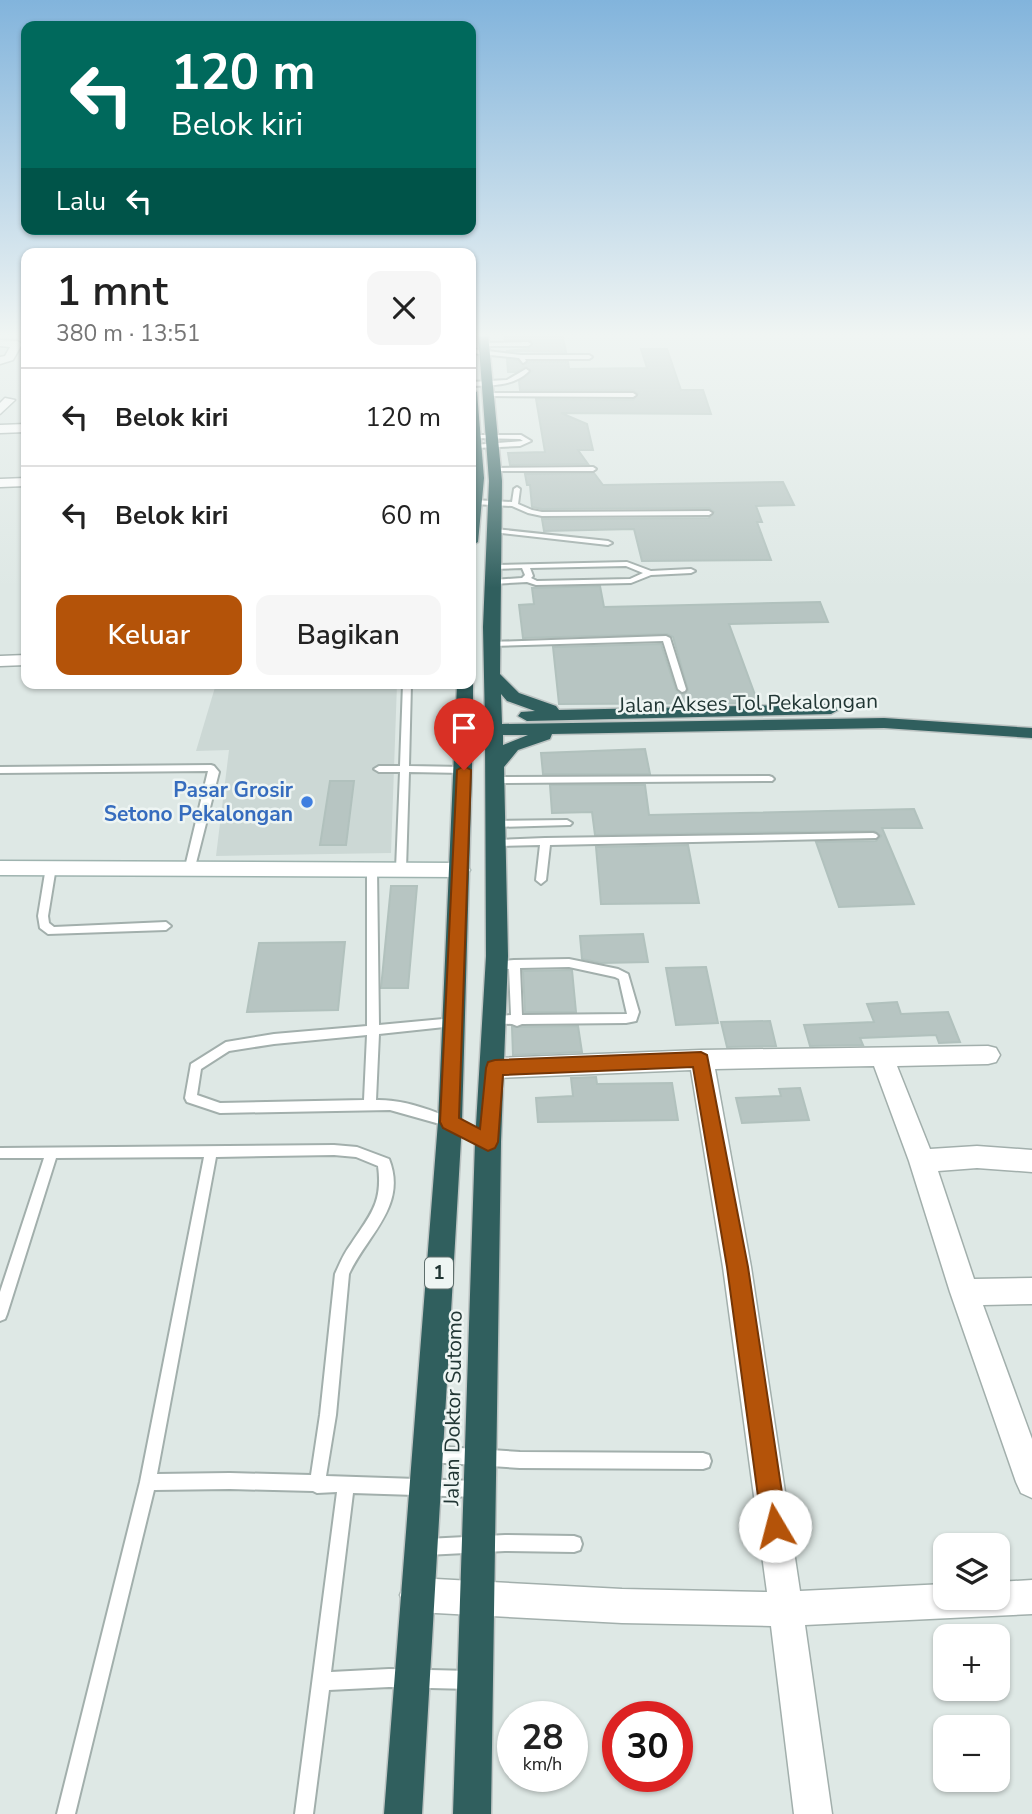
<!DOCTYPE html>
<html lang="id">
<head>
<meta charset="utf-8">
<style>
  body { margin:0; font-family:"Nunito Sans",sans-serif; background:#f6f6f6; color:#222; height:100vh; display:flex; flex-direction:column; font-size:26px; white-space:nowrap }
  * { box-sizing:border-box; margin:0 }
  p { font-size:23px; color:#767676 }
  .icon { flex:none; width:38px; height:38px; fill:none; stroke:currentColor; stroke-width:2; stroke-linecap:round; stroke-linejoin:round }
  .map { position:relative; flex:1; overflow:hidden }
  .sheet { position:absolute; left:21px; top:248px; width:455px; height:441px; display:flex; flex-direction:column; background:#fff; border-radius:14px; box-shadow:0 2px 5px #0004 }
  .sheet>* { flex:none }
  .top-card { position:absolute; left:21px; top:21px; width:455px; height:214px; border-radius:14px; box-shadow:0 2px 5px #0004; background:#00695c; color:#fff; overflow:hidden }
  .fabs { position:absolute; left:933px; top:1533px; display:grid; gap:14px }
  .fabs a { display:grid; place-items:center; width:77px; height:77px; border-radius:14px; background:#fff; box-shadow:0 2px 5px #0004; font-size:35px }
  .speed { position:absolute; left:497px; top:1701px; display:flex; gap:14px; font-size:35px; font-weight:700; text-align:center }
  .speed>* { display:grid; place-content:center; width:91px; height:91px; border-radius:50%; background:#fff; box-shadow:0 2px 5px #0004; line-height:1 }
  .speed small { font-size:18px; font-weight:400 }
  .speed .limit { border:10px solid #d22; background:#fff; color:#111 }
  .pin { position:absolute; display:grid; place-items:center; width:60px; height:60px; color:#fff; margin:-72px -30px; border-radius:50% 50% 50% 0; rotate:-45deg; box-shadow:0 0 7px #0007 }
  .pin .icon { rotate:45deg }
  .me { position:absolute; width:77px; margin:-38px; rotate:352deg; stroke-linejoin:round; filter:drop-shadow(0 0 5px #0008) }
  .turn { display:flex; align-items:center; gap:24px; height:147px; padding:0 35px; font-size:32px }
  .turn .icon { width:91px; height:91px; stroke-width:2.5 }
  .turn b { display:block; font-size:49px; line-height:60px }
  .then { display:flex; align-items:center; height:66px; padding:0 35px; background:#0003; gap:14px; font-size:26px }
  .round { display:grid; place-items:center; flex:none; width:74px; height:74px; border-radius:14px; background:#f6f6f6 }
  .overview { display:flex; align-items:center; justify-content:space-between; height:119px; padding:0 35px }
  h1 { font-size:42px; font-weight:600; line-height:52px }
  .button { display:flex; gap:14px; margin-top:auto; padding:14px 35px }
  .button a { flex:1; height:80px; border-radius:14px; background:#b45309; color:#fff; font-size:28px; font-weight:600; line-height:80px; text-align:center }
  .button a+a { background:#f6f6f6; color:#222 }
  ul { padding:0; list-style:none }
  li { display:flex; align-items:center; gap:21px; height:98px; padding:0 35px; border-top:2px solid #e0e0e0 }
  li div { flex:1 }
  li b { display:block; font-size:26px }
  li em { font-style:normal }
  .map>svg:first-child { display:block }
  .built { fill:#ccd8d5 }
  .building { fill:#b7c5c2; stroke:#b1c1bd; stroke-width:2 }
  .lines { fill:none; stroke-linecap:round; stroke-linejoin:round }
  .lane-casing { stroke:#a2afac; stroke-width:4 }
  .street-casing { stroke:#a2afac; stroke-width:3 }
  .secondary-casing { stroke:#9eb3af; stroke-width:3 }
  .highway-casing { stroke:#bcc3c2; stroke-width:3 }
  .lane { fill:#fff; fill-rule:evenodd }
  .street { fill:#fff; fill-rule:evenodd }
  .secondary { fill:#fff; fill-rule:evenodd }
  .highway { fill:#305f5e; fill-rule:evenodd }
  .route { fill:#b45309; stroke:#753606; stroke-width:2 }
  .shop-dot { fill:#3f7fe0; stroke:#eef5f3; stroke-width:2.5 }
  .labels { text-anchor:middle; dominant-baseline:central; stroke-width:5; stroke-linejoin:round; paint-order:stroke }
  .shield { fill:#eef5f3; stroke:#5e6f6d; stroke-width:2 }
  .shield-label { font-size:19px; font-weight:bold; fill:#213634 }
  .street-label { font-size:21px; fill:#213634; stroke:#eef5f3 }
  .shop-label { font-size:21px; font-weight:bold; fill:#366cbe; stroke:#eef5f3; text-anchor:end }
</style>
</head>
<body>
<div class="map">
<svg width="1032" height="1814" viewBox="0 0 1032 1814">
  <rect width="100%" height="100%" fill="#dee8e5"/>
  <polygon class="built" points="216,684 397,684 391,853 216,856 229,750 196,751"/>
  <g class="building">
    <polygon points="504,334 562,334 566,352 506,351 528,349 533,343 528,339 505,340"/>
    <polygon points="641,349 667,349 681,390 703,390 711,414 561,413 587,424 593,450 578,450 588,464 510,465 508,453 545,452 536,399 633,400 638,394 633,390 520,390 519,381 532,371 525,367 516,372 508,372 507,359 518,360 523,366 529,362 568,362 569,369 647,368"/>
    <polygon points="594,473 603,485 783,482 794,505 756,506 762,522 757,522 771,560 642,561 634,529 544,531 542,519 709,518 714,512 709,508 542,509 532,507 530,485 527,485 525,474"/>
    <polygon points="600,586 604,607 820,602 828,622 729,624 758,703 559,704 553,647 661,644 676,690 683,694 688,690 673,637 667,634 523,638 519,605 534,604 532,588"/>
    <polygon points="645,749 650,774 543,774 541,753"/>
    <polygon points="330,781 354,781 346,845 320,845"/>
    <polygon points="550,785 645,785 649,815 914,809 922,828 882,828 914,904 839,907 816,842 876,841 881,836 874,831 595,835 592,812 552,813"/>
    <polygon points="688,845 699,903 601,904 596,847"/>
    <polygon points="391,886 417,886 408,988 381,988"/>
    <polygon points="643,934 648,962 601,963 582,959 580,936"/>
    <polygon points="345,942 338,1010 247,1012 259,943"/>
    <polygon points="706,967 718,1023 676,1025 666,968"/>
    <polygon points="572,970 576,1012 525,1012 523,971"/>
    <polygon points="897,1002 901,1014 948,1012 960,1042 939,1043 936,1035 860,1038 863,1045 810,1046 804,1025 874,1022 867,1004"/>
    <polygon points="770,1021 776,1046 727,1047 721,1022"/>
    <polygon points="578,1026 582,1052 513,1055 512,1027"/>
    <polygon points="596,1077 597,1084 672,1083 678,1120 538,1122 536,1098 573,1096 571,1078"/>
    <polygon points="800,1088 809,1120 742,1123 736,1098 781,1096 779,1089"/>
  </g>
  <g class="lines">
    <defs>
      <g id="lane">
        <polygon points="484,343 528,342 531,344 528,346 482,346"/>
        <polygon points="471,349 521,355 589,355 592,357 589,359 525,359 526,361 523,363 519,358 471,353"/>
        <path d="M526,369l3,2c-16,16 -38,14 -58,15v-4l36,-2z"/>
        <polygon points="491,393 633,393 636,395 633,397 489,396 488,395"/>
        <polygon points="476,435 521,435 531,441 520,446 476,448 474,447 474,445 523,441 520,439 474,438 474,436"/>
        <polygon points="495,468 593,467 596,469 593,471 493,471 492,470"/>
        <polygon points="517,487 520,489 518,504 532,510 542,512 709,511 712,513 709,515 542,516 528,513 512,506 474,504 471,502 474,500 512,502 514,489"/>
        <polygon points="495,529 608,541 612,543 608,545 493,532 491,531"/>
        <path d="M627,562l24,9 40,-2 4,2 -4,2 -40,2 -20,8 -95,2 -9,-3 -34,2 -4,-2 4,-2 29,-2 3,-3 -3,-7 -31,1v-4h3zM626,566l17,7 -13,6 -93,2 -6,-3 2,-2 -3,-8z"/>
        <polygon points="666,636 670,638 686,689 685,691 682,692 678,689 663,641 491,646 487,644 491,642"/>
        <polygon points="403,684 411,684 409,766 464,767 469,770 464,773 409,772 406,869 401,872 396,869 400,772 379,772 374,769 379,766 400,766"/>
        <polygon points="211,765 214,766 219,772 195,867 190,870 185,867 208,771 0,773 0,767"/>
        <polygon points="769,776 772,777 774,779 772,781 495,783 490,780 495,777"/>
        <polygon points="567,820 572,823 570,825 494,827 489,824 494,821"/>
        <polygon points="873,833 876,834 878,836 876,838 550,845 546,880 541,884 536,880 540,845 496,846 491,843 496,840 545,838"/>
        <polygon points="51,864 56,867 48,916 49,923 54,927 166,922 171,926 166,930 48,934 40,928 38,916 46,867"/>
        <path d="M372,866l5,3 2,156 75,-7 4,1 2,3 -2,3 -4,1 -75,8 -3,66c38,-1 83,21 115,38l2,4 -2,4 -4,1 -4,-1 -36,-20 -57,-16 -170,3 -33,-11 -2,-4 6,-34 35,-22 48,-8 93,-8v-157zM367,1035l-3,65 -144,3 -23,-8 4,-26 28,-18 45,-7z"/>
        <path d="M569,959l49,10 10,5 11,38 -3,9 -10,2 -104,1 -5,2 -5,-2 -20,-1 -2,-3 2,-3 19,-2 -2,-46 -16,-1 -2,-3 2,-3 21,-2zM569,967l46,10 4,2 8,35 -105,1 -2,-47z"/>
        <path d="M334,1145l23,2 32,12c19,47 -23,77 -40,115l-13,141 -10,61 151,5 6,2 2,6 -2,6 -6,2 -124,-4 -22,179 58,-3 82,2 6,3 3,6 -3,6 -6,3 -82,-2 -60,3 -16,124h-18l42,-322 -20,1 -4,-2 -83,-2 -76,1 -79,324h-18l83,-332 64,-325 -148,1 -49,156 -2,5 -5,2v-29l44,-134h-44v-10zM334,1155l22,2 22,9c5,37 -8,49 -27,78 -7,9 -11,19 -16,30l-15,141 -9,60 -81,-2 -73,1 59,-317z"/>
        <polygon points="429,1446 520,1452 703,1453 709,1455 711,1461 709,1467 703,1469 520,1468 429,1462 424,1459 421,1454 424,1449"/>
        <polygon points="505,1535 574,1536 580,1538 582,1544 580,1550 574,1552 505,1551 426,1555 420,1553 418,1547 420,1541 426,1539"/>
      </g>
      <g id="street">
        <polygon points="0,340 17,341 22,344 13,360 0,364 0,357 5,356 10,347 0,346"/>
        <polygon points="5,398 15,400 0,414 0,403"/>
        <polygon points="26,424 26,432 0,433 0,425"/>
        <polygon points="26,478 26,486 0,487 0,479"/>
        <polygon points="26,655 26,665 0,666 0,656"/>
        <polygon points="988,1046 996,1048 1000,1055 996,1062 988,1064 897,1066 930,1149 977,1146 1032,1150 1032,1172 977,1168 938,1171 974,1279 1032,1278 1032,1304 983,1305 1032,1439 1032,1498 1021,1493 1016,1482 950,1292 909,1161 874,1066 715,1069 751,1267 800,1591 945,1584 945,1598 998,1598 998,1582 1032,1580 1032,1614 805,1625 832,1814 794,1814 771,1626 622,1623 417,1612 405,1607 400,1595 405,1583 417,1578 622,1589 767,1592 723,1267 691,1070 495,1078 487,1075 483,1068 487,1061 495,1058 701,1050"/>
      </g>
      <polygon id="secondary" points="0,861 460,863 467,865 470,870 467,875 460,877 0,875"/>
      <g id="highway">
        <path d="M478,334h10l14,147 -2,193 19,19 37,13 3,4 272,-6 9,5 -9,5 -304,7 -9,-5 3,-4 14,-1 -28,-10 -6,-7 1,30 382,-6 148,10v10l-148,-10 -332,6 -2,5 -32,11 -14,17 4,189 -7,186 -10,672h-38l22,-672 11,-186 -1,-221 -12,-3 -11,390 -40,692h-38l54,-692 19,-438h14v-4l2,4v44l12,-3 -2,-98 6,-146zM503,735h25l-25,10z"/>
        <polygon points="471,389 477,392 484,478 478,542 471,546"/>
      </g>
    </defs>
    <use href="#lane" class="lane-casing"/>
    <use href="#street" class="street-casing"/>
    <use href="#secondary" class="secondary-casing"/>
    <use href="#highway" class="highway-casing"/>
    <use href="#lane" class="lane"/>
    <use href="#street" class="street"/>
    <use href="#secondary" class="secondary"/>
    <use href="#highway" class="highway"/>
  </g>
  <linearGradient id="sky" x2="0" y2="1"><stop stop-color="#82b4dc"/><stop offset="0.57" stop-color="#f0f5f3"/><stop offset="1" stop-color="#f0f5f3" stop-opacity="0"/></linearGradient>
  <rect width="1032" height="588" fill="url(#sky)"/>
  <polygon class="route" points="464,766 471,770 459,1118 480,1129 486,1068 488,1062 495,1060 701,1052 707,1055 748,1267 787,1526 783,1535 775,1538 766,1535 762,1526 727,1267 693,1067 503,1075 498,1142 495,1148 488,1151 443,1128 440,1122 457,770"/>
  <circle class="shop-dot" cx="307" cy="802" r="7"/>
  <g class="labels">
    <rect class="shield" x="425" y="1257.5" width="28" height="31" rx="5"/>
    <g class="shield-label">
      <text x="439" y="1273">1</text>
    </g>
    <g class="street-label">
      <text transform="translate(748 703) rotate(-1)">Jalan Akses Tol Pekalongan</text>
      <text transform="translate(453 1408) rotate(-89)">Jalan Doktor Sutomo</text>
    </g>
    <g class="shop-label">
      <text x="293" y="790">Pasar Grosir<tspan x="293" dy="24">Setono Pekalongan</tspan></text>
    </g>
  </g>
</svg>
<div class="fabs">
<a><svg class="icon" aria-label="layers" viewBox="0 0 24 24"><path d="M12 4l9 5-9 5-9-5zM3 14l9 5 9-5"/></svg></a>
<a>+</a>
<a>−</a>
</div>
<div class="speed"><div>28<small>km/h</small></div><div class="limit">30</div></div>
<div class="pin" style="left:464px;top:770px;background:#d93025"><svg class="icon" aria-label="arrive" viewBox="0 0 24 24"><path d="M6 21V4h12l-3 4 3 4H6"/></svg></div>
<svg class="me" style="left:775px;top:1526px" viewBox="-20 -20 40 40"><circle r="19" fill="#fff"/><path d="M0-13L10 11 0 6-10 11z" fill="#b45309"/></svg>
<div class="top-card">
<div class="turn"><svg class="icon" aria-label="left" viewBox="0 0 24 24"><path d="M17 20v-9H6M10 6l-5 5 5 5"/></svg><div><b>120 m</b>Belok kiri</div></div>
<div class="then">Lalu<svg class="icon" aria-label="left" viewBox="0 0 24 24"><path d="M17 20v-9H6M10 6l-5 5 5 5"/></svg></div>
</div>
<section class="sheet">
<div class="overview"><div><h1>1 mnt</h1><p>380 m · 13:51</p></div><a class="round"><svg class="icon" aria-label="close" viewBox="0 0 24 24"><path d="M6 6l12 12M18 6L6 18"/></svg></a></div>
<ul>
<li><svg class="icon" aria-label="left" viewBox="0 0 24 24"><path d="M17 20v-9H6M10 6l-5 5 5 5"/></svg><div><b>Belok kiri</b></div><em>120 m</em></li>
<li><svg class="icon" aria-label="left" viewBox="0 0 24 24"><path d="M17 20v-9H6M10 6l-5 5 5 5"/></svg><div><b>Belok kiri</b></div><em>60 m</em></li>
</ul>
<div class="button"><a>Keluar</a><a>Bagikan</a></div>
</section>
</div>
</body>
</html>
